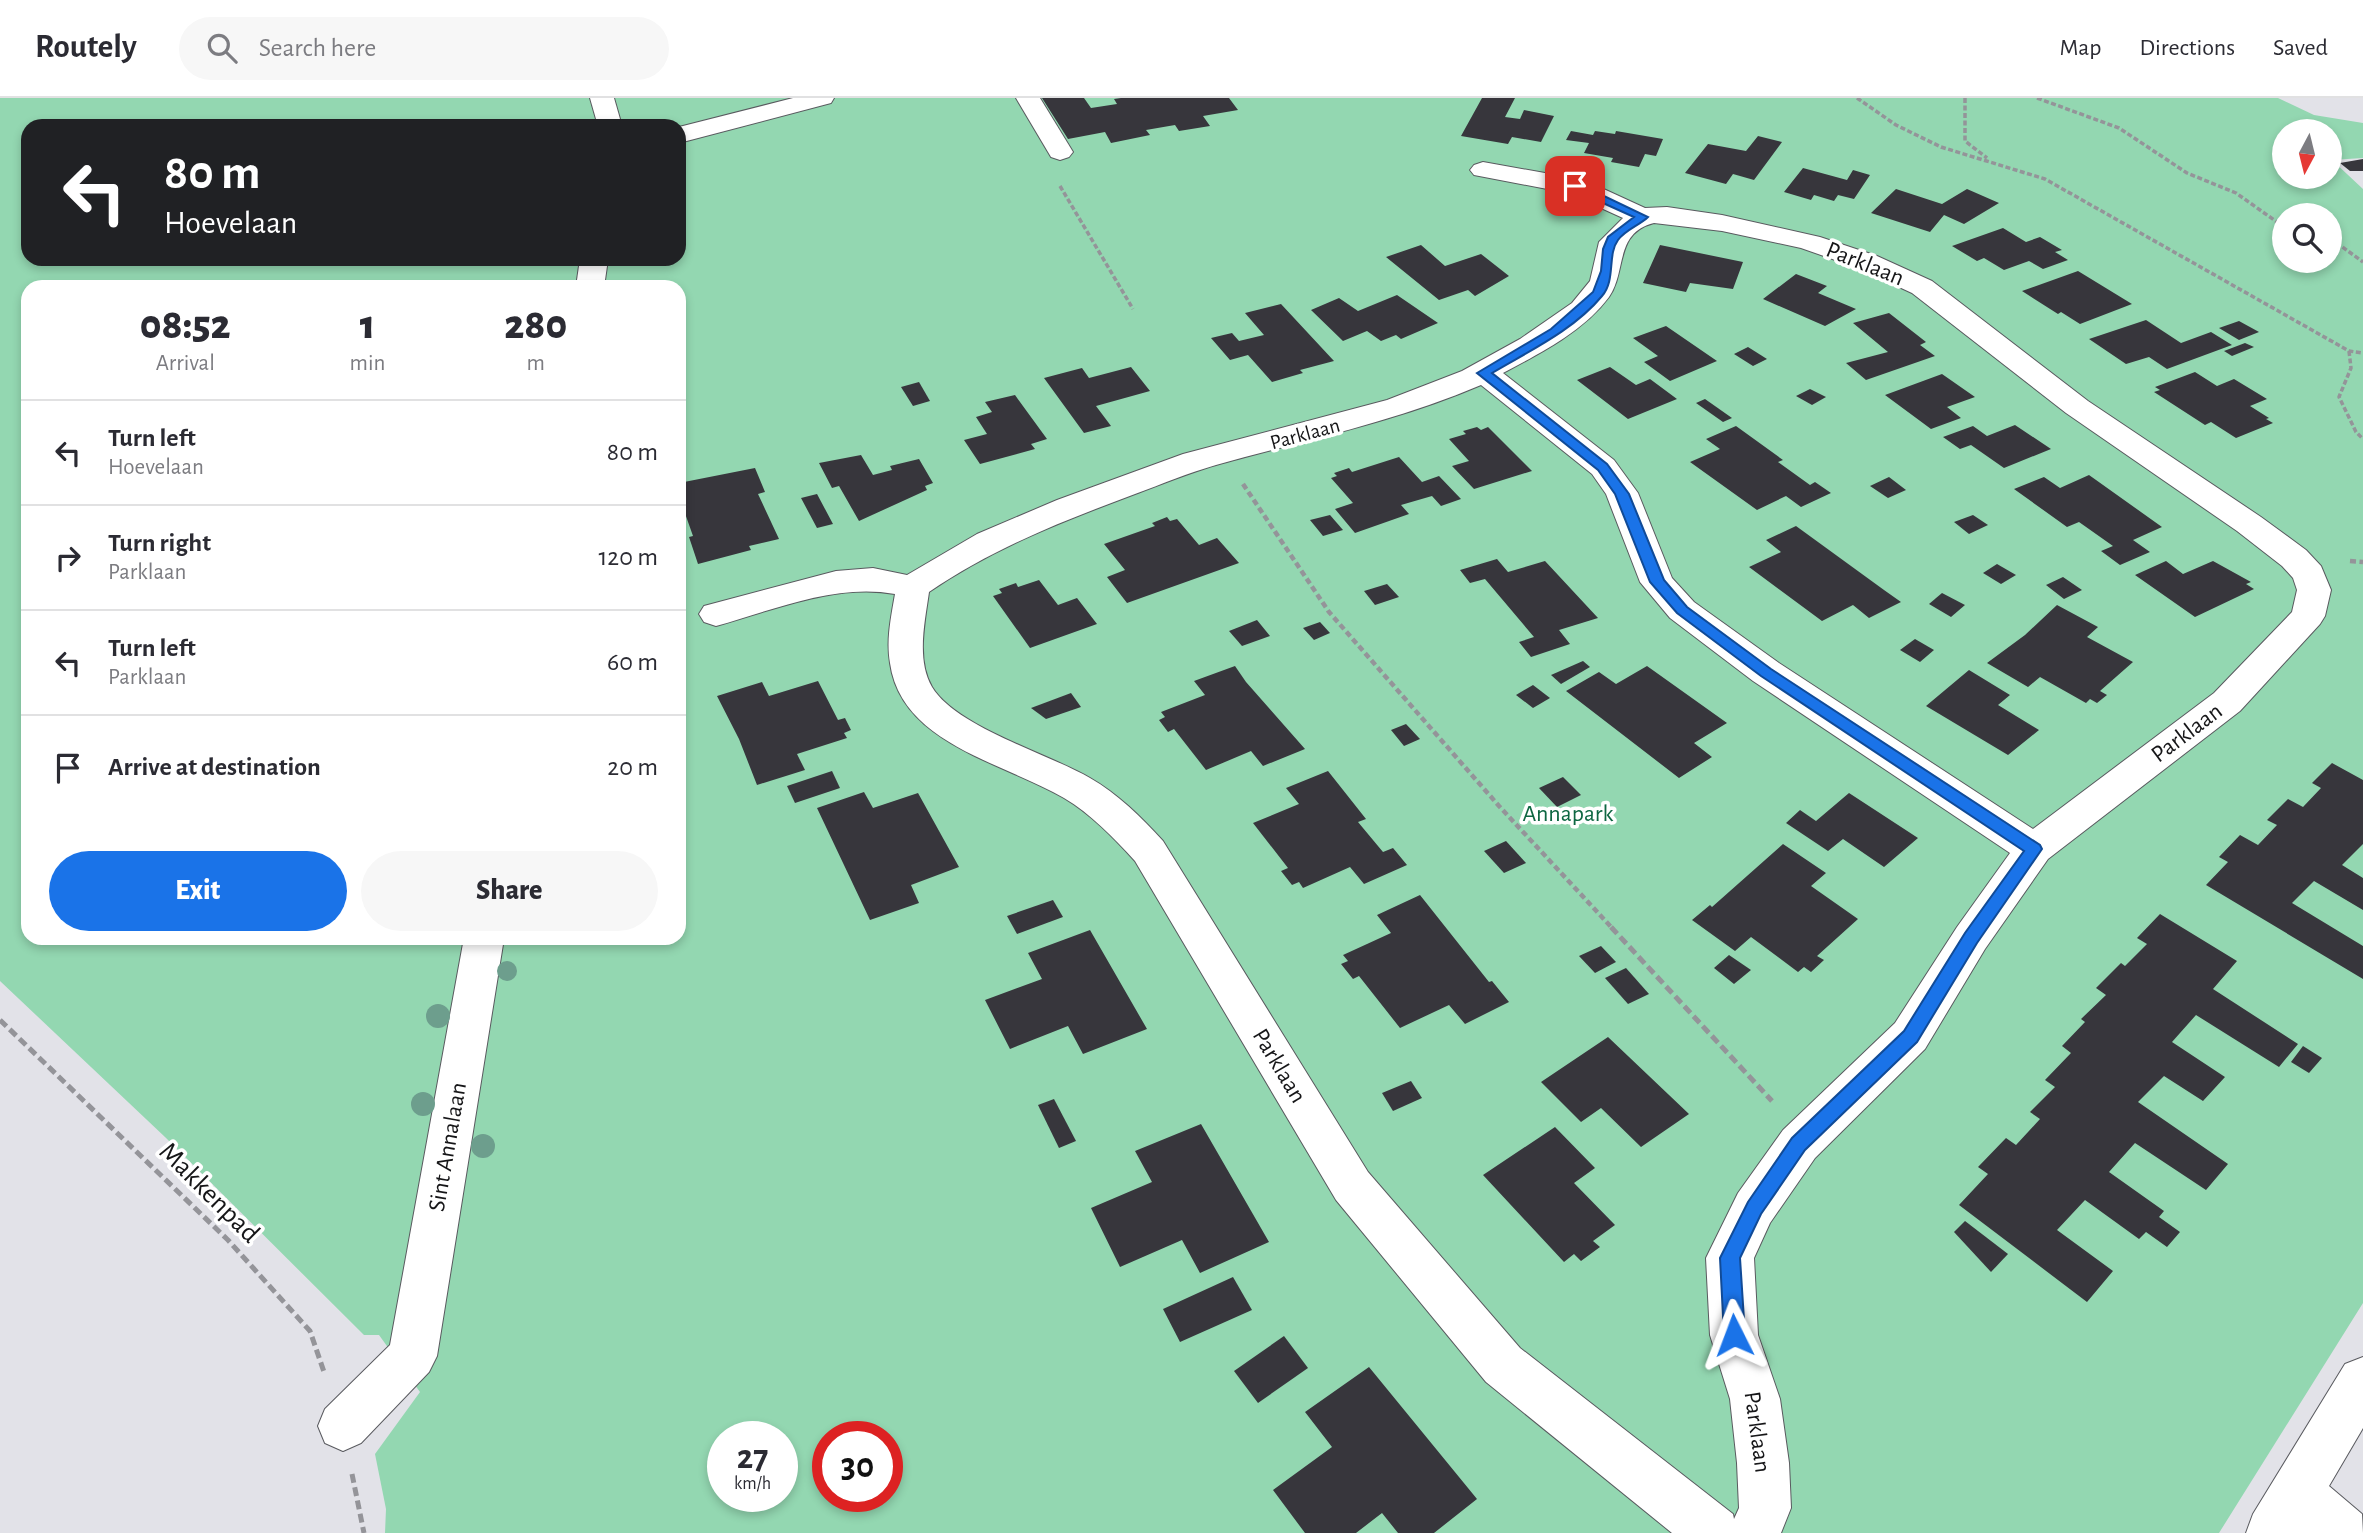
<!DOCTYPE html>
<html lang="en">
<head>
<meta charset="utf-8">
<style>
  body { margin:0; font-family:"Alegreya Sans",sans-serif; background:#f7f7f7; color:#2b2b33; height:100vh; display:flex; flex-direction:column; font-size:26px; white-space:nowrap }
  * { box-sizing:border-box; margin:0 }
  p { font-size:23px; color:#7c7c81 }
  .icon { flex:none; width:38px; height:38px; fill:none; stroke:currentColor; stroke-width:2; stroke-linecap:round; stroke-linejoin:round }
  .map { position:relative; flex:1; overflow:hidden }
  .panel { position:absolute; left:21px; top:182px; width:665px; height:665px; display:flex; flex-direction:column; background:#fff; border-radius:21px; box-shadow:0 4px 10px #0003 }
  .panel>* { flex:none }
  .guide { position:absolute; left:21px; top:21px; width:665px; height:147px; border-radius:21px; box-shadow:0 4px 10px #0003; background:#202124; color:#fff; overflow:hidden }
  .needle { width:46px; rotate:187deg }
  .buttons { position:absolute; left:2272px; top:21px; display:grid; gap:14px }
  .buttons a { display:grid; place-items:center; width:70px; height:70px; border-radius:50%; background:#fff; box-shadow:0 4px 10px #0003; font-size:35px }
  .speed { position:absolute; left:707px; top:1323px; display:flex; gap:14px; font-size:35px; font-weight:700; text-align:center }
  .speed>* { display:grid; place-content:center; width:91px; height:91px; border-radius:50%; background:#fff; box-shadow:0 4px 10px #0003; line-height:1 }
  .speed small { font-size:18px; font-weight:400 }
  .speed .limit { border:10px solid #d22; background:#fff; color:#111 }
  .pin { position:absolute; display:grid; place-items:center; width:60px; height:60px; color:#fff; margin:-30px; border-radius:14px; box-shadow:0 4px 10px #0006 }
  .me { position:absolute; width:77px; margin:-38px; rotate:357deg; stroke-linejoin:round; filter:drop-shadow(0 0 5px #0008) }
  .turn { display:flex; align-items:center; gap:24px; height:147px; padding:0 28px; font-size:32px }
  .turn .icon { width:91px; height:91px; stroke-width:2.5 }
  .turn b { display:block; font-size:49px; line-height:60px }
  .eta { display:flex; justify-content:space-evenly; align-items:center; height:119px; text-align:center }
  .eta b { font-size:42px; font-weight:800; line-height:49px }
  .cta { display:flex; gap:14px; margin-top:auto; padding:14px 28px }
  .cta a { flex:1; height:80px; border-radius:42px; background:#1a73e8; color:#fff; font-size:28px; font-weight:800; line-height:80px; text-align:center }
  .cta a+a { background:#f7f7f7; color:#2b2b33 }
  ul { padding:0; list-style:none }
  li { display:flex; align-items:center; gap:21px; height:105px; padding:0 28px; border-top:2px solid #e1e1e2 }
  li div { flex:1 }
  li b { display:block; font-size:26px }
  li em { font-style:normal }
  header { display:flex; align-items:center; gap:42px; box-sizing:border-box; height:98px; padding:0 35px; background:#fff; border-bottom:2px solid #e1e1e2 }
  header strong { font-size:33px }
  nav { display:flex; gap:38px; margin-inline-start:auto; font-size:24px }
  .search { width:490px; height:63px; background:#f7f7f7; display:flex; align-items:center; gap:18px; box-sizing:border-box; padding:0 24px; border-radius:38px; color:#7c7c81; font-size:26px }
  .map>svg:first-child { display:block }
  .green { fill:#93d7b1; fill-rule:evenodd }
  .building { fill:#37363c }
  .lines { fill:none; stroke-linecap:round; stroke-linejoin:round }
  .minor-casing { stroke:#595a5f; stroke-width:2 }
  .path-far2 { stroke:#949499; stroke-width:3.5; stroke-dasharray:5 2.5; stroke-linecap:butt }
  .path-far1 { stroke:#949499; stroke-width:4.5; stroke-dasharray:6 3.5; stroke-linecap:butt }
  .path { stroke:#949499; stroke-width:5; stroke-dasharray:9 4.5; stroke-linecap:butt }
  .minor { fill:#fff; fill-rule:evenodd }
  .tree { fill:#6d9e8d }
  .route { fill:#1a73e8; stroke:#114b97; stroke-width:2 }
  .labels { text-anchor:middle; dominant-baseline:central; stroke-width:7; stroke-linejoin:round; paint-order:stroke }
  .far-street-label { font-size:21px; fill:#161618; stroke:#fff }
  .street-label { font-size:24px; fill:#161618; stroke:#fff }
  .park-label { font-size:24px; fill:#0e6742; stroke:#fff }
  .near-street-label { font-size:28px; fill:#161618; stroke:#fff }
</style>
</head>
<body>
<header>
<strong>Routely</strong>
<div class="search"><svg class="icon" aria-label="search" viewBox="0 0 24 24"><circle cx="10" cy="10" r="6"/><path d="M15 15l6 6"/></svg>Search here</div>
<nav><a>Map</a><a>Directions</a><a>Saved</a></nav>
</header>
<div class="map">
<svg width="2363" height="1435" viewBox="0 0 2363 1435">
  <rect width="100%" height="100%" fill="#e2e2e8"/>
  <path class="green" d="M0,0h2278l36,17 49,8v35l-31,2 31,29v1114l-144,230h-1834l1,-24 -11,-55 45,-62 -41,-57h-15l-199,-198 -165,-156zM28,28h651v133h-651zM2284,33h45v46h-45zM2284,117h45v46h-45zM28,189h651v651h-651zM723,1339h59v59h-59zM828,1339h59v59h-59z"/>
  <g class="building">
    <polygon points="1042,0 1084,0 1091,10 1117,6 1114,1 1121,0 1229,0 1238,12 1203,18 1210,28 1179,33 1175,27 1146,32 1150,37 1111,45 1105,34 1068,41"/>
    <polygon points="1482,0 1515,0 1505,19 1520,21 1524,12 1554,18 1541,44 1512,39 1508,46 1461,38"/>
    <polygon points="1571,33 1593,37 1595,33 1615,36 1616,33 1663,41 1656,58 1645,56 1639,69 1611,64 1613,60 1584,55 1589,45 1566,42"/>
    <polygon points="1758,38 1782,44 1754,82 1733,76 1726,86 1685,75 1708,46 1746,53"/>
    <polygon points="2363,61 2363,73 2350,73 2340,65"/>
    <polygon points="1803,70 1847,82 1853,72 1870,77 1854,101 1838,97 1834,103 1814,97 1811,102 1784,94"/>
    <polygon points="1896,91 1942,106 1967,91 1999,105 1964,126 1944,117 1930,134 1871,115"/>
    <polygon points="2003,130 2026,144 2040,139 2062,152 2055,154 2068,162 2043,171 2029,163 2004,172 1984,160 1977,163 1952,148"/>
    <polygon points="1421,147 1445,168 1481,156 1509,178 1475,198 1468,192 1439,202 1386,159"/>
    <polygon points="1660,147 1743,164 1733,191 1690,185 1686,194 1643,185"/>
    <polygon points="2078,173 2132,206 2080,226 2061,214 2058,216 2022,193"/>
    <polygon points="1796,176 1827,188 1818,195 1856,211 1825,228 1763,201"/>
    <polygon points="1397,197 1438,225 1401,241 1396,237 1381,243 1367,233 1343,243 1311,212 1339,200 1358,213"/>
    <polygon points="1281,206 1334,263 1300,272 1303,275 1272,284 1248,257 1230,262 1211,240 1232,235 1239,243 1264,237 1245,215"/>
    <polygon points="1889,215 1926,244 1920,247 1935,258 1866,282 1846,265 1888,254 1853,225"/>
    <polygon points="2146,222 2181,245 2211,234 2232,247 2167,271 2149,259 2126,266 2089,241"/>
    <polygon points="2239,223 2259,234 2239,242 2219,230"/>
    <polygon points="1666,228 1717,263 1670,283 1644,264 1658,258 1633,240"/>
    <polygon points="2245,245 2254,249 2232,258 2224,253"/>
    <polygon points="1748,249 1767,261 1753,268 1734,256"/>
    <polygon points="1131,269 1150,293 1096,308 1111,328 1084,335 1044,280 1082,270 1089,280"/>
    <polygon points="1610,269 1636,287 1650,281 1677,301 1628,321 1577,282"/>
    <polygon points="2195,274 2217,288 2234,281 2267,301 2250,308 2269,320 2266,321 2273,325 2236,340 2211,324 2205,327 2154,294 2160,292 2155,289"/>
    <polygon points="1942,276 1975,299 1947,309 1961,320 1931,331 1885,297"/>
    <polygon points="919,284 930,303 913,308 901,289"/>
    <polygon points="1810,291 1826,299 1812,307 1796,298"/>
    <polygon points="1015,297 1047,341 1031,346 1035,351 980,366 964,342 987,336 976,319 992,314 985,304"/>
    <polygon points="1705,301 1732,320 1723,324 1696,305"/>
    <polygon points="2015,327 2051,351 2004,370 1971,347 1960,351 1943,339 1973,328 1987,338"/>
    <polygon points="1736,328 1783,362 1778,364 1810,387 1815,384 1831,395 1801,409 1786,398 1757,412 1690,364 1720,351 1706,341"/>
    <polygon points="1477,329 1481,332 1488,329 1532,373 1474,391 1452,368 1469,363 1449,341 1466,336 1463,333"/>
    <polygon points="861,357 873,377 892,372 890,368 919,361 933,385 925,388 927,392 859,423 839,388 832,390 819,365"/>
    <polygon points="1399,359 1422,384 1439,378 1461,401 1441,408 1432,398 1401,407 1409,416 1355,435 1335,411 1353,405 1331,380 1337,378 1334,375 1349,370 1352,374"/>
    <polygon points="755,370 765,394 758,396 779,441 749,448 751,452 698,466 689,439 693,438 681,404 685,403 679,385"/>
    <polygon points="2089,377 2162,429 2133,442 2150,454 2120,467 2101,453 2113,448 2079,424 2067,429 2014,391 2044,379 2060,390"/>
    <polygon points="1889,379 1906,392 1888,400 1870,388"/>
    <polygon points="817,396 833,426 817,430 801,400"/>
    <polygon points="1330,417 1343,432 1323,438 1310,422"/>
    <polygon points="1973,417 1988,427 1969,436 1954,424"/>
    <polygon points="1167,419 1170,423 1177,421 1199,447 1217,440 1239,465 1127,505 1107,479 1125,472 1104,446 1155,428 1152,425"/>
    <polygon points="1796,428 1884,492 1901,504 1869,520 1853,507 1822,523 1749,469 1781,454 1766,442"/>
    <polygon points="1497,461 1508,474 1545,463 1598,520 1559,532 1570,546 1531,559 1519,544 1534,539 1485,481 1470,485 1460,472"/>
    <polygon points="2166,463 2183,476 2213,463 2251,484 2246,486 2254,491 2195,519 2135,477"/>
    <polygon points="1997,466 2016,477 2001,486 1983,475"/>
    <polygon points="2063,479 2082,492 2064,501 2046,487"/>
    <polygon points="1039,482 1058,507 1077,500 1097,526 1030,550 993,498 1002,495 999,491 1016,485 1018,489"/>
    <polygon points="1387,486 1399,499 1375,507 1364,493"/>
    <polygon points="1942,495 1965,507 1951,519 1929,506"/>
    <polygon points="2057,507 2098,529 2087,539 2133,564 2100,593 2107,597 2097,605 2090,601 2086,605 2040,579 2028,589 1987,565 2025,537"/>
    <polygon points="1257,522 1270,538 1242,548 1229,533"/>
    <polygon points="1320,524 1330,535 1314,542 1303,530"/>
    <polygon points="1915,541 1934,552 1920,564 1900,552"/>
    <polygon points="1583,563 1590,569 1561,586 1551,577"/>
    <polygon points="1235,568 1246,584 1305,651 1263,668 1251,653 1206,672 1174,631 1168,634 1159,622 1165,619 1161,614 1205,597 1194,583"/>
    <polygon points="1647,568 1727,625 1694,645 1712,659 1679,680 1566,593 1599,574 1616,586"/>
    <polygon points="1969,572 2010,597 1998,607 2039,632 2008,657 1926,608"/>
    <polygon points="818,583 838,622 845,620 851,632 844,635 847,640 797,656 805,672 757,687 739,641 717,598 762,584 769,598"/>
    <polygon points="1533,587 1550,600 1533,610 1516,597"/>
    <polygon points="1071,595 1081,609 1046,621 1031,610"/>
    <polygon points="1406,626 1420,641 1404,648 1391,632"/>
    <polygon points="2332,665 2363,682 2363,746 2342,767 2363,780 2363,812 2314,783 2292,805 2363,848 2363,881 2206,787 2228,764 2219,759 2240,737 2258,747 2277,727 2267,722 2288,701 2303,709 2321,690 2312,685"/>
    <polygon points="832,673 840,690 795,705 787,688"/>
    <polygon points="1328,673 1366,721 1358,724 1383,754 1393,750 1407,767 1364,786 1350,769 1303,790 1299,784 1292,787 1281,773 1288,770 1253,725 1299,706 1286,690"/>
    <polygon points="1563,679 1581,697 1557,709 1539,690"/>
    <polygon points="864,694 873,710 918,695 959,769 911,787 919,805 870,822 817,710"/>
    <polygon points="1849,695 1918,740 1884,769 1843,741 1828,753 1786,725 1800,712 1816,723"/>
    <polygon points="1506,743 1526,765 1504,775 1484,753"/>
    <polygon points="1783,746 1826,775 1811,788 1858,821 1817,858 1824,862 1811,874 1804,869 1798,874 1751,839 1735,853 1692,822 1710,807 1712,809"/>
    <polygon points="1420,797 1489,884 1492,883 1509,904 1465,926 1449,907 1400,930 1359,878 1353,881 1341,866 1348,863 1343,857 1391,835 1377,817"/>
    <polygon points="1053,802 1063,819 1017,836 1007,818"/>
    <polygon points="2160,816 2237,863 2213,891 2298,946 2279,969 2196,917 2172,944 2225,979 2203,1003 2164,978 2138,1004 2228,1066 2206,1092 2135,1045 2109,1074 2164,1113 2159,1119 2180,1134 2167,1149 2146,1134 2139,1141 2085,1102 2057,1132 2113,1173 2087,1204 1959,1107 1988,1076 1978,1069 2006,1040 2016,1047 2040,1021 2030,1014 2055,989 2045,982 2071,955 2062,948 2085,924 2081,921 2106,897 2096,890 2121,865 2125,868 2147,846 2137,840"/>
    <polygon points="1090,832 1147,931 1083,956 1068,928 1010,951 985,902 1042,881 1028,855"/>
    <polygon points="1601,848 1616,864 1595,875 1579,858"/>
    <polygon points="1729,857 1751,872 1734,886 1714,870"/>
    <polygon points="1626,870 1649,896 1628,906 1605,880"/>
    <polygon points="1608,939 1689,1016 1641,1049 1601,1010 1581,1024 1541,984"/>
    <polygon points="2303,948 2322,960 2309,975 2291,964"/>
    <polygon points="1411,983 1422,1000 1393,1013 1382,995"/>
    <polygon points="1054,1001 1076,1043 1059,1050 1038,1007"/>
    <polygon points="1201,1026 1269,1144 1200,1175 1182,1142 1120,1169 1091,1110 1152,1084 1135,1053"/>
    <polygon points="1555,1029 1595,1070 1574,1085 1615,1127 1593,1143 1600,1149 1581,1163 1574,1156 1564,1164 1483,1077"/>
    <polygon points="1965,1123 2008,1156 1991,1174 1954,1134"/>
    <polygon points="1233,1179 1252,1212 1180,1244 1163,1211"/>
    <polygon points="1284,1238 1308,1270 1258,1305 1234,1273"/>
    <polygon points="1369,1269 1477,1401 1434,1435 1398,1435 1382,1415 1356,1435 1305,1435 1273,1392 1332,1349 1305,1314"/>
  </g>
  <g class="lines">
    <defs>
      <g id="minor">
        <polygon points="590,0 614,0 622,28 598,28"/>
        <polygon points="793,0 834,0 831,5 679,45 679,29"/>
        <polygon points="1016,0 1040,0 1073,54 1069,59 1060,62 1051,59"/>
        <path d="M1483,64l101,18 61,28 22,-1 55,8 98,22 57,19 55,25 156,120 173,116 45,33 15,16 10,24 -6,26 -5,8 -80,87 -192,148 -63,90 -60,100 -110,109 -45,65 -16,35 4,77 22,64 9,64 2,45 -10,25h-109l-186,-151 -150,-182 -201,-339c-21,-23 -44,-47 -71,-63 -59,-35 -163,-54 -174,-135 -4,-23 1,-46 5,-69 -59,-11 -122,16 -179,32l-12,-4 -5,-8 5,-8 132,-35 37,-3 34,7 70,-41 80,-34 126,-46 204,-54 75,-29 58,-32 52,-36 18,-22 9,-39 24,-24 -55,-25 -94,-18 -4,-5 4,-5zM1654,125l68,8 79,17 57,20 54,25 154,120 171,118 45,35 11,12 4,12 -5,22 -78,81 -181,136 -254,-166 -85,-61 -22,-24 -34,-85 -24,-33 -111,-87c36,-19 81,-42 106,-76 18,-26 5,-64 45,-74zM1481,287l111,89 14,20 34,88 30,36 83,63 257,172 -53,74 -62,96 -112,107 -45,63 -32,65 4,77 20,64 7,64 2,45 -5,11 -1,-5 -213,-166 -152,-176 -205,-331c-22,-24 -45,-47 -73,-63 -41,-24 -134,-51 -158,-91 -16,-27 -7,-66 -3,-95 64,-44 134,-71 206,-98 27,-10 53,-21 81,-29 89,-25 179,-43 265,-80z"/>
        <polygon points="580,161 608,161 604,189 576,189"/>
        <polygon points="464,840 504,840 437,1258 429,1274 361,1345 343,1353 325,1345 318,1328 325,1311 390,1247"/>
        <polygon points="2363,1259 2363,1330 2329,1388 2362,1416 2363,1435 2246,1435 2253,1416 2345,1266"/>
      </g>
    </defs>
    <use href="#minor" class="minor-casing"/>
    <g class="path-far2">
      <polyline points="1857,0 1896,27 1941,49 2045,81 2349,253 2363,255"/>
      <polyline points="1965,0 1965,43 1987,60"/>
      <polyline points="2037,0 2119,30 2187,75 2236,95 2284,129"/>
      <polyline points="1060,88 1133,211"/>
      <polyline points="2329,144 2337,145 2363,164"/>
      <polyline points="2349,253 2351,270 2339,299 2356,334 2363,341"/>
    </g>
    <g class="path-far1">
      <polyline points="1243,386 1329,514 1499,708 1613,831"/>
      <polyline points="2350,463 2363,464"/>
    </g>
    <g class="path">
      <polyline points="1611,829 1772,1003"/>
      <polyline points="0,922 228,1142 310,1233 324,1274"/>
      <polyline points="352,1376 364,1435"/>
    </g>
    <use href="#minor" class="minor"/>
  </g>
  <g class="tree">
    <circle cx="507" cy="873" r="10"/>
    <circle cx="438" cy="918" r="12"/>
    <circle cx="423" cy="1006" r="12"/>
    <circle cx="483" cy="1048" r="12"/>
  </g>
  <path class="route" d="M1572,86h7l69,33c-8,8 -23,13 -30,23 -11,15 -2,40 -16,56 -28,34 -73,55 -110,77l115,91 22,30 35,86 23,27 84,62 269,176 2,4 -65,94 -60,99 -112,108 -44,64 -21,44 5,77 -3,7 -8,2 -7,-2 -3,-7 -4,-77 28,-56 44,-64 112,-107 61,-98 59,-82 -263,-175 -84,-63 -27,-31 -35,-88 -17,-24 -121,-97 74,-44 42,-37 8,-21 2,-22 5,-12 26,-20 -62,-28z"/>
  <g class="labels">
    <g class="far-street-label">
      <text transform="translate(1305 336) rotate(-15)">Parklaan</text>
    </g>
    <g class="street-label">
      <text transform="translate(1865 166) rotate(22)">Parklaan</text>
      <text transform="translate(2187 635) rotate(-37)">Parklaan</text>
      <text transform="translate(1279 968) rotate(59)">Parklaan</text>
      <text transform="translate(448 1049) rotate(-80)">Sint Annalaan</text>
      <text transform="translate(1757 1334) rotate(82)">Parklaan</text>
    </g>
    <g class="park-label">
      <text x="1568" y="716">Annapark</text>
    </g>
    <g class="near-street-label">
      <text transform="translate(209 1095) rotate(45)">Makkenpad</text>
    </g>
  </g>
</svg>
<div class="buttons">
<a><svg class="needle" viewBox="-14 -14 28 28"><path d="M0-13l5 13h-10z" fill="#e53935"/><path d="M0 13l5-13h-10z" fill="#7c7c81"/></svg></a>
<a><svg class="icon" aria-label="search" viewBox="0 0 24 24"><circle cx="10" cy="10" r="6"/><path d="M15 15l6 6"/></svg></a>
</div>
<div class="speed"><div>27<small>km/h</small></div><div class="limit">30</div></div>
<div class="pin" style="left:1575px;top:88px;background:#d93025"><svg class="icon" aria-label="arrive" viewBox="0 0 24 24"><path d="M6 21V4h12l-3 4 3 4H6"/></svg></div>
<svg class="me" style="left:1734px;top:1237px" viewBox="-20 -20 40 40"><path d="M0-17L14 15 0 8-14 15z" fill="#1a73e8" stroke="#fff" stroke-width="4"/></svg>
<div class="guide">
<div class="turn"><svg class="icon" aria-label="left" viewBox="0 0 24 24"><path d="M17 20v-9H6M10 6l-5 5 5 5"/></svg><div><b>80 m</b>Hoevelaan</div></div>
</div>
<section class="panel">
<div class="eta">
<div><b>08:52</b><p>Arrival</p></div>
<div><b>1</b><p>min</p></div>
<div><b>280</b><p>m</p></div>
</div>
<ul>
<li><svg class="icon" aria-label="left" viewBox="0 0 24 24"><path d="M17 20v-9H6M10 6l-5 5 5 5"/></svg><div><b>Turn left</b><p>Hoevelaan</p></div><em>80 m</em></li>
<li><svg class="icon" aria-label="right" viewBox="0 0 24 24"><path d="M7 20v-9h11M14 6l5 5-5 5"/></svg><div><b>Turn right</b><p>Parklaan</p></div><em>120 m</em></li>
<li><svg class="icon" aria-label="left" viewBox="0 0 24 24"><path d="M17 20v-9H6M10 6l-5 5 5 5"/></svg><div><b>Turn left</b><p>Parklaan</p></div><em>60 m</em></li>
<li><svg class="icon" aria-label="arrive" viewBox="0 0 24 24"><path d="M6 21V4h12l-3 4 3 4H6"/></svg><div><b>Arrive at destination</b></div><em>20 m</em></li>
</ul>
<div class="cta"><a>Exit</a><a>Share</a></div>
</section>
</div>
</body>
</html>
